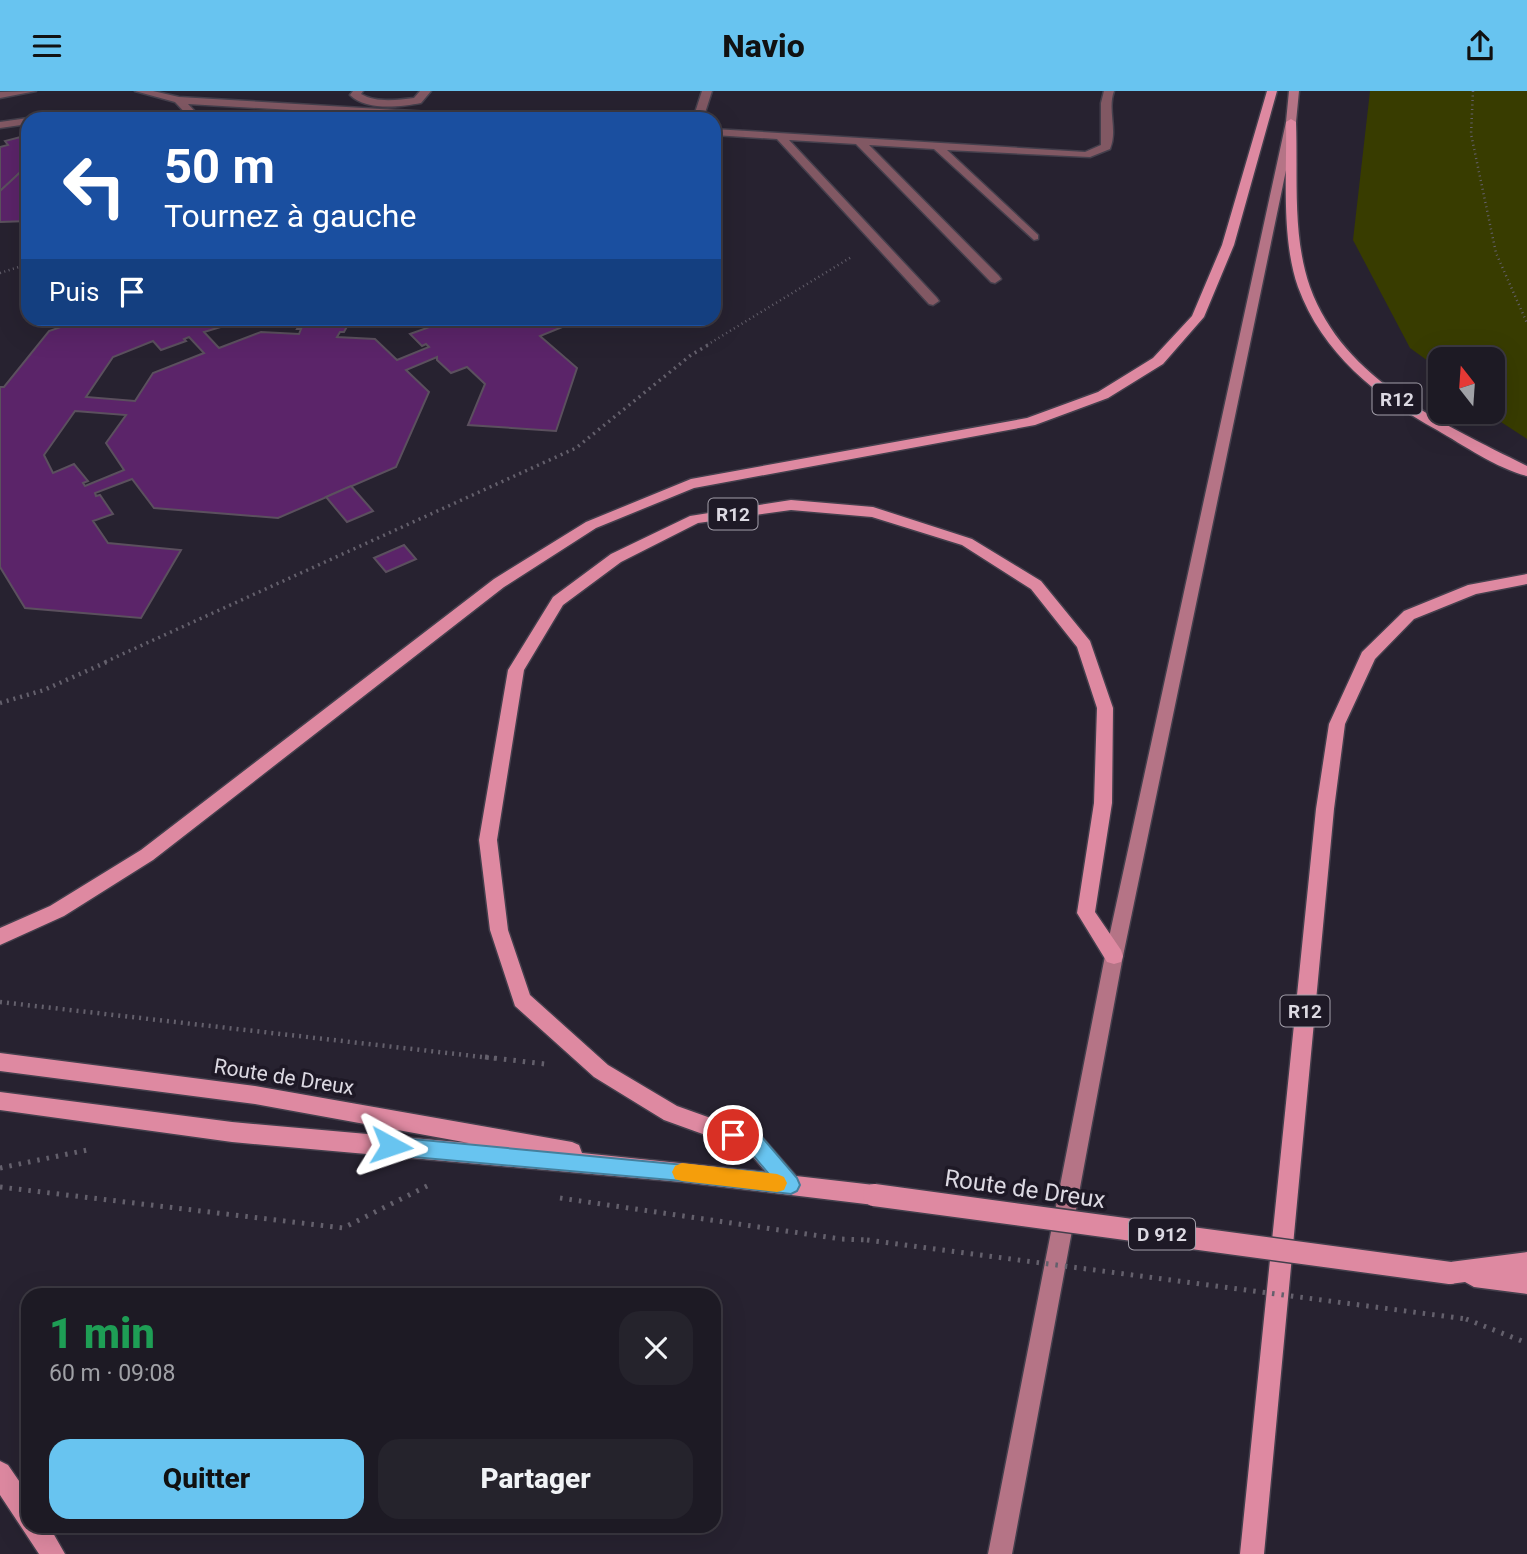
<!DOCTYPE html>
<html lang="fr">
<head>
<meta charset="utf-8">
<style>
  body { margin:0; font-family:Roboto,sans-serif; background:#25232c; color:#f1f3f6; height:100vh; display:flex; flex-direction:column; font-size:26px; white-space:nowrap }
  * { box-sizing:border-box; margin:0 }
  p { font-size:23px; color:#a0a1a6 }
  .icon { flex:none; width:38px; height:38px; fill:none; stroke:currentColor; stroke-width:2; stroke-linecap:round; stroke-linejoin:round }
  .map { position:relative; flex:1; overflow:hidden }
  .sheet { position:absolute; left:21px; top:1197px; width:700px; height:245px; display:flex; flex-direction:column; background:#1d1a24; border-radius:21px; box-shadow:0 7px 28px #0002,0 0 0 2px #3b3841 }
  .sheet>* { flex:none }
  .guide { position:absolute; left:21px; top:21px; width:700px; height:214px; border-radius:21px; box-shadow:0 7px 28px #0002,0 0 0 2px #3b3841; background:#1a4fa0; color:#fff; overflow:hidden }
  .needle { width:46px; rotate:343deg }
  .tools { position:absolute; left:1428px; top:256px; display:grid; gap:14px }
  .tools a { display:grid; place-items:center; width:77px; height:77px; border-radius:14px; background:#1d1a24; box-shadow:0 7px 28px #0002,0 0 0 2px #3b3841; font-size:35px }
  .pin { position:absolute; display:grid; place-items:center; width:60px; height:60px; color:#fff; margin:-30px; border:4px solid #fff; border-radius:50%; box-shadow:0 2px 7px #0007 }
  .me { position:absolute; width:77px; margin:-38px; rotate:95deg; stroke-linejoin:round; filter:drop-shadow(0 0 5px #0008) }
  .turn { display:flex; align-items:center; gap:24px; height:147px; padding:0 28px; font-size:32px }
  .turn .icon { width:91px; height:91px; stroke-width:2.5 }
  .turn b { display:block; font-size:49px; line-height:60px }
  .then { display:flex; align-items:center; height:66px; padding:0 28px; background:#0003; gap:14px; font-size:26px }
  .round { display:grid; place-items:center; flex:none; width:74px; height:74px; border-radius:21px; background:#25232c }
  .overview { display:flex; align-items:center; justify-content:space-between; height:119px; padding:0 28px }
  h1 { font-size:42px; font-weight:800; line-height:52px; color:#1e9e55 }
  .cta { display:flex; gap:14px; margin-top:auto; padding:14px 28px }
  .cta a { flex:1; height:80px; border-radius:21px; background:#68c4f0; color:#111; font-size:28px; font-weight:800; line-height:80px; text-align:center }
  .cta a+a { background:#25232c; color:#f1f3f6 }
  header { display:flex; justify-content:space-between; align-items:center; height:91px; padding:0 28px; background:#68c4f0; color:#111; font-size:32px; font-weight:800 }
  .map>svg:first-child { display:block }
  .green { fill:#383c00 }
  .building { fill:#5b2469; stroke:#5b505e; stroke-width:2; fill-rule:evenodd }
  .lines { fill:none; stroke-linecap:round; stroke-linejoin:round }
  .lane-casing { stroke:#443f4c; stroke-width:3 }
  .secondary-casing { stroke:#443f4c; stroke-width:3 }
  .primary-casing { stroke:#443f4c; stroke-width:3 }
  .path-far3 { stroke:#64606c; stroke-width:2.5; stroke-dasharray:1 3.5; stroke-linecap:butt }
  .path-far2 { stroke:#64606c; stroke-width:3.5; stroke-dasharray:2 4.5; stroke-linecap:butt }
  .path-far1 { stroke:#64606c; stroke-width:4.5; stroke-dasharray:2 5; stroke-linecap:butt }
  .path { stroke:#64606c; stroke-width:5; stroke-dasharray:2.5 7; stroke-linecap:butt }
  .lane { fill:#815863; fill-rule:evenodd }
  .secondary { fill:#b57486; fill-rule:evenodd }
  .primary { fill:#de89a1; fill-rule:evenodd }
  .primary-bridge-casing { stroke:#443f4c; stroke-width:25; stroke-linecap:butt }
  .path-bridge { stroke:#64606c; stroke-width:5; stroke-dasharray:2.5 7; stroke-linecap:butt }
  .primary-bridge { stroke:#de89a1; stroke-width:22 }
  .route { fill:#68c4f0; stroke:#447f9c; stroke-width:2 }
  .slow { fill:#f59e0b }
  .labels { text-anchor:middle; dominant-baseline:central; stroke-width:7; stroke-linejoin:round; paint-order:stroke }
  .shield { fill:#1e1926; stroke:#a39faa; stroke-width:2 }
  .shield-label { font-size:19px; font-weight:bold; fill:#dcd9e2 }
  .street-label { font-size:21px; fill:#dcd9e2; stroke:#1e1926 }
  .near-street-label { font-size:24px; fill:#dcd9e2; stroke:#1e1926 }
</style>
</head>
<body>
<header><svg class="icon" aria-label="menu" viewBox="0 0 24 24"><path d="M4 6h16M4 12h16M4 18h16"/></svg>Navio<svg class="icon" aria-label="share" viewBox="0 0 24 24"><path d="M12 15V3M7 8l5-5 5 5M5 13v7h14v-7"/></svg></header>
<div class="map">
<svg width="1527" height="1463" viewBox="0 0 1527 1463">
  <rect width="100%" height="100%" fill="#272230"/>
  <polygon class="green" points="1370,0 1527,0 1527,348 1484,320 1493,320 1493,268 1440,268 1440,288 1428,270 1410,257 1353,149"/>
  <g class="building">
    <polygon points="28,44 28,74 0,100 0,56 8,54 5,50"/>
    <polygon points="28,74 28,130 0,131 0,100"/>
    <path d="M84,228h146l4,4 -30,9 15,16 42,-16 38,2 2,-5h-4l6,-10h48l-7,13h-4l-3,5 38,2 22,21 32,-13 -3,-3 -4,2 -12,-12 17,-6 -11,-9h166l-42,17 37,32 -21,63 -88,-6 17,-41 -18,-17 -16,6 -14,-13v-3l-31,13 23,22 -33,75 -118,51 -124,-10 -22,-29 -37,14 1,3 4,-1 13,19 -20,7 15,22 73,7 -40,68 -116,-10 -25,-41v-180h4l45,-56zM189,246l15,16 -51,20 -18,28 -49,-4 27,-40 40,-16 8,9 25,-9 -2,-2zM75,320l51,4 -20,28 18,27 -39,16 -2,-3 5,-2 -14,-17 -21,9 -9,-18z"/>
    <polygon points="351,395 373,420 347,431 326,406"/>
    <polygon points="404,454 416,468 386,481 374,467"/>
  </g>
  <g class="lines">
    <defs>
      <g id="lane">
        <polygon points="36,0 0,7 0,1"/>
        <polygon points="135,0 153,0 179,6 497,25 502,28 445,28 188,13 202,28 191,28 175,11"/>
        <path d="M353,0h10l-2,3c15,9 36,6 53,4l6,-7h11l-10,12c-21,4 -55,8 -71,-8z"/>
        <polygon points="702,0 712,0 703,28 693,28"/>
        <path d="M1104,0h10c-7,19 4,39 -4,58l-20,8 -143,-7 91,85v4l-4,1 -100,-91 -65,-4 130,131 2,3 -6,4 -4,-1 -135,-138 -67,-4 148,158 2,3 -6,4 -4,-1 -152,-165 -63,-4v-6l371,23 16,-7v-42z"/>
        <polygon points="43,25 84,25 89,28 38,28"/>
        <polygon points="28,27 32,28 28,28 28,33 0,37 0,31"/>
      </g>
      <polygon id="secondary" points="1289,0 1299,0 1296,31 1123,865 1012,1463 988,1463 1105,865 1286,31"/>
      <g id="primary">
        <polygon points="1267,0 1277,0 1234,154 1204,226 1163,273 1108,307 1035,334 694,397 596,437 504,496 153,769 64,825 0,854 0,837 50,815 141,759 494,488 586,431 691,388 1027,327 1098,301 1153,267 1192,225 1222,154"/>
        <path d="M1291,28l5,3c2,53 -4,114 14,165 34,94 134,137 217,179v10c-29,-7 -64,-31 -90,-46 -60,-33 -115,-77 -139,-143 -17,-48 -11,-114 -12,-165z"/>
        <polygon points="791,409 873,416 972,448 1041,490 1090,550 1113,617 1112,712 1095,821 1121,859 1123,865 1121,871 1114,873 1107,871 1077,822 1094,712 1097,617 1077,556 1031,498 962,454 872,426 791,419 698,432 621,471 563,514 524,579 497,749 508,839 530,904 608,974 677,1015 761,1045 796,1085 874,1094 882,1097 885,1104 882,1111 874,1114 682,1091 232,1051 0,1019 0,1001 232,1031 469,1052 255,1013 0,980 0,962 255,995 572,1051 579,1054 582,1062 766,1081 747,1059 664,1029 594,986 515,915 490,839 479,749 508,579 553,506 611,463 690,425"/>
        <polygon points="1527,483 1527,493 1476,503 1414,528 1375,568 1345,633 1334,718 1264,1463 1240,1463 1316,718 1329,633 1362,561 1404,520 1468,494"/>
        <polygon points="1527,1161 1527,1203 1474,1196 1465,1191 1450,1193 1442,1190 1439,1182 1442,1174 1450,1171"/>
        <polygon points="0,1370 8,1374 28,1403 28,1435 49,1435 65,1463 39,1463 0,1404"/>
      </g>
    </defs>
    <use href="#lane" class="lane-casing"/>
    <use href="#secondary" class="secondary-casing"/>
    <use href="#primary" class="primary-casing"/>
    <g class="path-far3">
      <polyline points="1473,0 1471,43 1496,162 1527,232"/>
      <polyline points="0,182 28,173"/>
      <polyline points="707,254 853,165"/>
    </g>
    <polyline class="path-far2" points="105,571 576,357 691,264 710,253"/>
    <g class="path-far1">
      <polyline points="0,612 44,599 109,570"/>
      <polyline points="0,911 500,968"/>
    </g>
    <g class="path">
      <polyline points="485,966 545,973"/>
      <polyline points="0,1077 92,1058"/>
      <polyline points="0,1096 343,1137 431,1093"/>
      <polyline points="560,1107 841,1148 867,1149"/>
      <polyline points="1466,1228 1527,1252"/>
    </g>
    <use href="#lane" class="lane"/>
    <use href="#secondary" class="secondary"/>
    <use href="#primary" class="primary"/>
    <defs>
      <polyline id="primary-bridge" points="874,1104 1450,1182"/>
    </defs>
    <use href="#primary-bridge" class="primary-bridge-casing"/>
    <polyline class="path-bridge" points="867,1149 1466,1228"/>
    <use href="#primary-bridge" class="primary-bridge"/>
  </g>
  <polygon class="route" points="733,1035 761,1045 797,1087 800,1094 797,1100 791,1103 682,1090 391,1064 384,1062 381,1055 384,1049 391,1046 768,1082 748,1058 727,1050 724,1044 727,1038"/>
  <polygon class="slow" points="682,1072 777,1083 784,1086 787,1092 784,1099 777,1101 682,1090 675,1088 672,1081 675,1075"/>
  <g class="labels">
    <g class="shield">
      <rect x="1372.5" y="292.5" width="49" height="31" rx="5"/>
      <rect x="708.5" y="407.5" width="49" height="31" rx="5"/>
      <rect x="1280.5" y="904.5" width="49" height="31" rx="5"/>
      <rect x="1129" y="1127.5" width="66" height="31" rx="5"/>
    </g>
    <g class="shield-label">
      <text x="1397" y="308">R12</text>
      <text x="733" y="423">R12</text>
      <text x="1305" y="920">R12</text>
      <text x="1162" y="1143">D 912</text>
    </g>
    <g class="street-label">
      <text transform="translate(284 986) rotate(9)">Route de Dreux</text>
    </g>
    <g class="near-street-label">
      <text transform="translate(1025 1098) rotate(8)">Route de Dreux</text>
    </g>
  </g>
</svg>
<div class="tools">
<a><svg class="needle" viewBox="-14 -14 28 28"><path d="M0-13l5 13h-10z" fill="#e53935"/><path d="M0 13l5-13h-10z" fill="#a0a1a6"/></svg></a>
</div>
<div class="pin" style="left:733px;top:1044px;background:#d93025"><svg class="icon" aria-label="arrive" viewBox="0 0 24 24"><path d="M6 21V4h12l-3 4 3 4H6"/></svg></div>
<svg class="me" style="left:391px;top:1055px" viewBox="-20 -20 40 40"><path d="M0-17L14 15 0 8-14 15z" fill="#68c4f0" stroke="#fff" stroke-width="4"/></svg>
<div class="guide">
<div class="turn"><svg class="icon" aria-label="left" viewBox="0 0 24 24"><path d="M17 20v-9H6M10 6l-5 5 5 5"/></svg><div><b>50 m</b>Tournez à gauche</div></div>
<div class="then">Puis<svg class="icon" aria-label="arrive" viewBox="0 0 24 24"><path d="M6 21V4h12l-3 4 3 4H6"/></svg></div>
</div>
<section class="sheet">
<div class="overview"><div><h1>1 min</h1><p>60 m · 09:08</p></div><a class="round"><svg class="icon" aria-label="close" viewBox="0 0 24 24"><path d="M6 6l12 12M18 6L6 18"/></svg></a></div>
<div class="cta"><a>Quitter</a><a>Partager</a></div>
</section>
</div>
</body>
</html>
